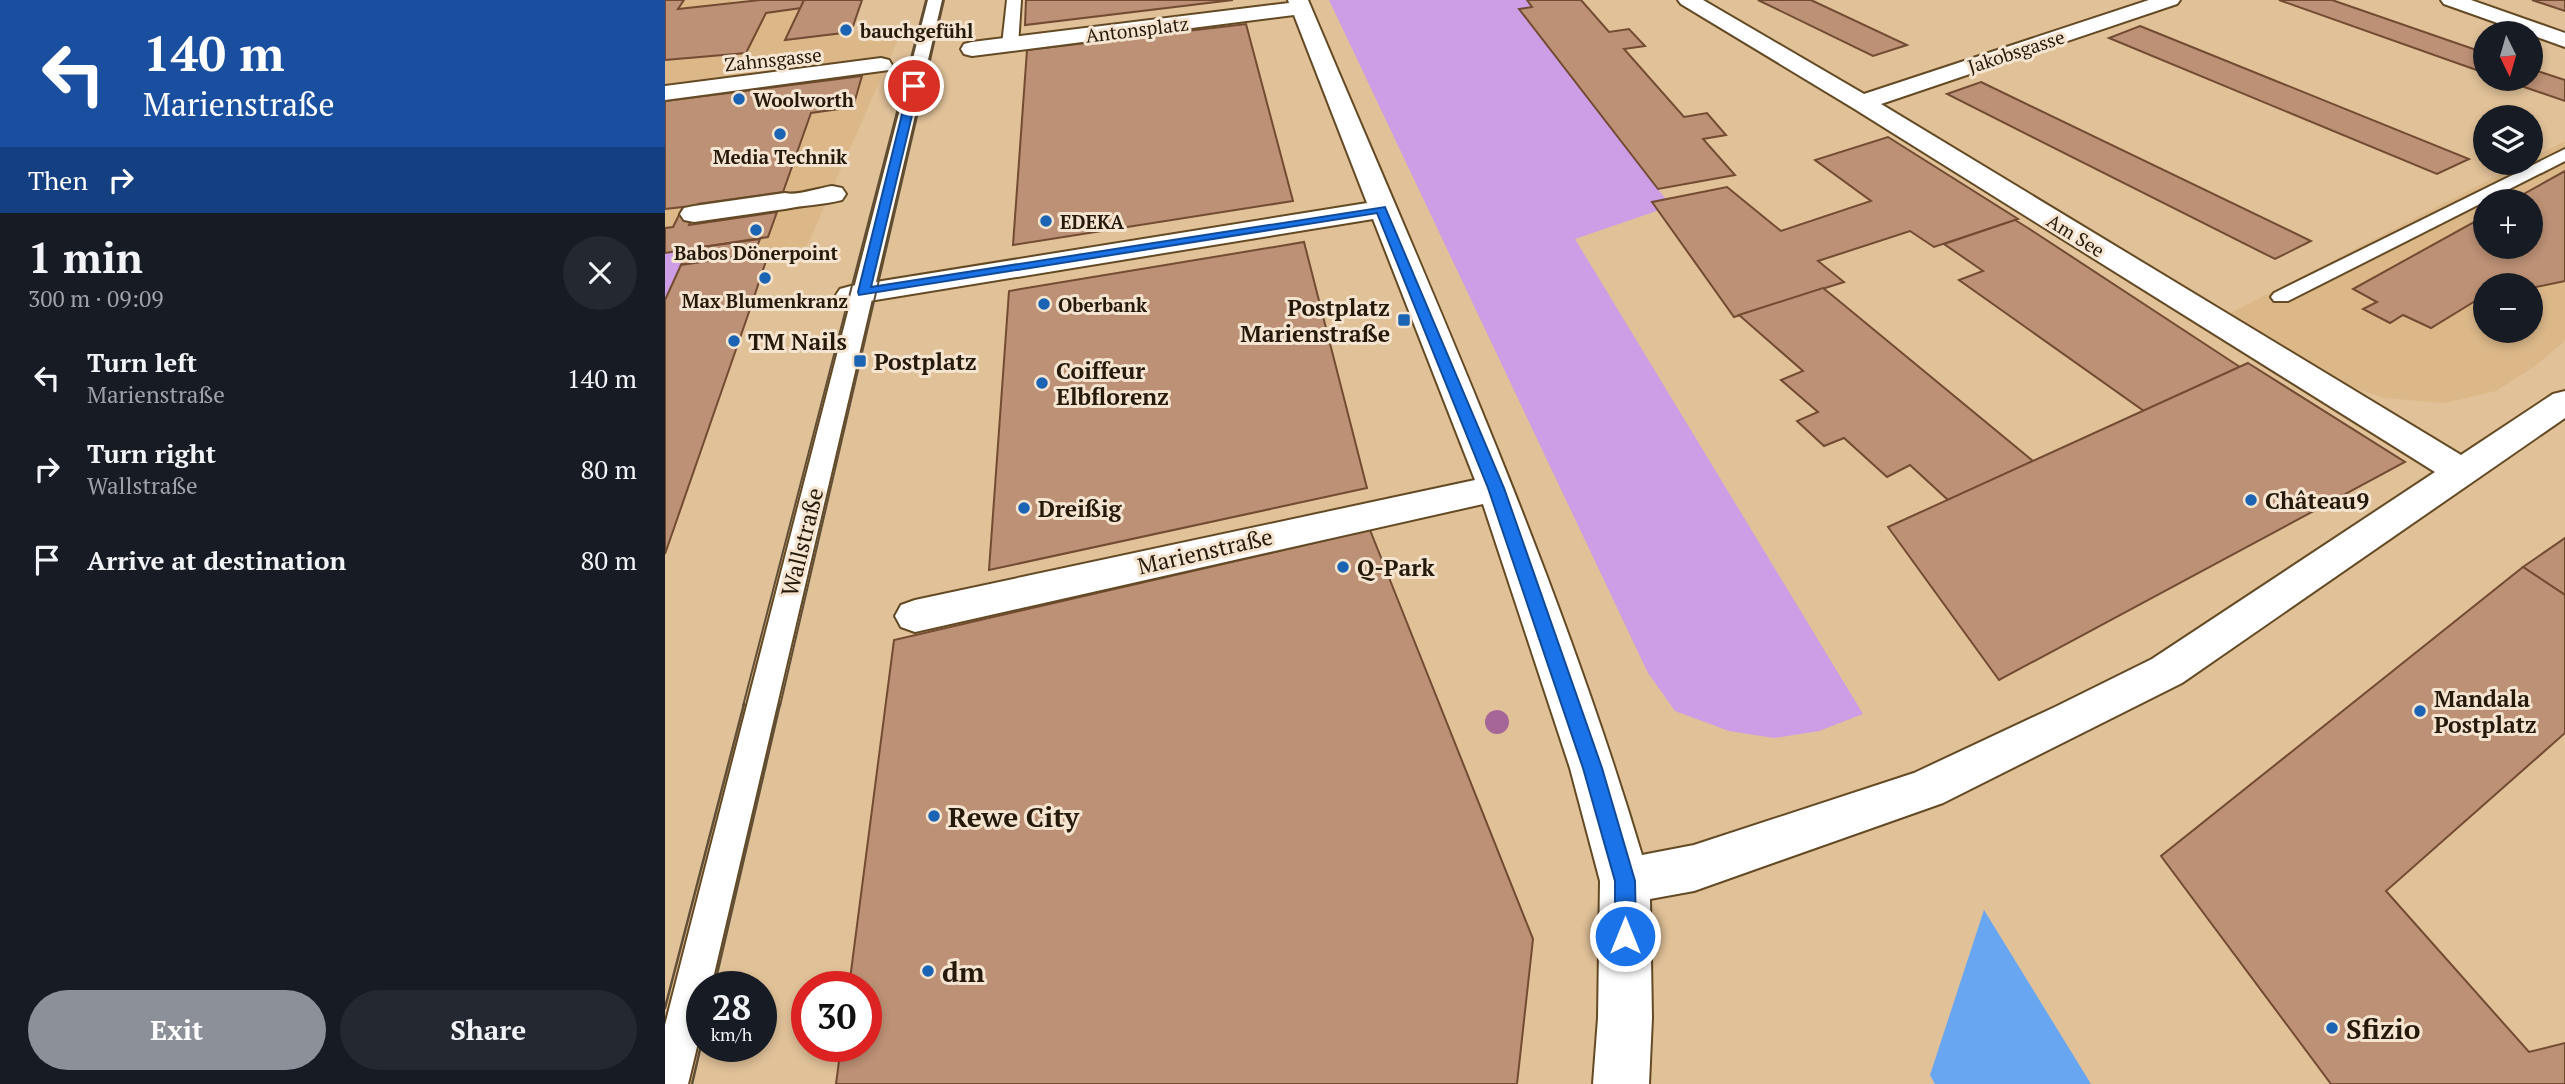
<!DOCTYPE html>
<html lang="en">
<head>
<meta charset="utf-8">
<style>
  body { margin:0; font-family:"PT Serif",serif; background:#242831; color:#f1f3f6; height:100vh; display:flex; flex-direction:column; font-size:26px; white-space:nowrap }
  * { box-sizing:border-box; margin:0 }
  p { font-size:23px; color:#9ea1a6 }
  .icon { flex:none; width:38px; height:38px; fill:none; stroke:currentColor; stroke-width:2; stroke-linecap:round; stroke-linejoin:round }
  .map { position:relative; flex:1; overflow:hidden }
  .sheet { display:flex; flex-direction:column; background:#171b24; width:665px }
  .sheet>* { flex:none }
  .banner { background:#1a4fa0; color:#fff; overflow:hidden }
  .needle { width:46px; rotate:175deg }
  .fabs { position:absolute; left:1808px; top:21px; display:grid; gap:14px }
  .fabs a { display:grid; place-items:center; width:70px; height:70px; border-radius:50%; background:#171b24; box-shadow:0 4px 10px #0003; font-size:35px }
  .speed { position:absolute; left:21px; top:971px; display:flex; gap:14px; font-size:35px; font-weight:700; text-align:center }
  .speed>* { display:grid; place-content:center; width:91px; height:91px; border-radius:50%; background:#171b24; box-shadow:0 4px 10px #0003; line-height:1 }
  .speed small { font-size:18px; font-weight:400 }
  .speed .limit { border:10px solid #d22; background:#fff; color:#111 }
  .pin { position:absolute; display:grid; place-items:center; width:60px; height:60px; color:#fff; margin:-30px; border:4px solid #fff; border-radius:50%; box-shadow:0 2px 7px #0007 }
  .me { position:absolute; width:77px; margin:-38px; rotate:0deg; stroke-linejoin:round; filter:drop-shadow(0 0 5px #0008) }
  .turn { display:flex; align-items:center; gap:24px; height:147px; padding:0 28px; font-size:32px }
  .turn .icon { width:91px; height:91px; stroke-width:2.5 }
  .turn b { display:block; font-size:49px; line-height:60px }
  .then { display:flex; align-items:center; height:66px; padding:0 28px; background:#0003; gap:14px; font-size:26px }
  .round { display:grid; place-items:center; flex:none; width:74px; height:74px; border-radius:37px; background:#242831 }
  .head { display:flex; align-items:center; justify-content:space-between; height:119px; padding:0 28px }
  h1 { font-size:42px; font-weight:800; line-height:52px }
  .button { display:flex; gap:14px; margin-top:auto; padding:14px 28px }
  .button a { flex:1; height:80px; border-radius:42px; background:#8c9099; color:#fff; font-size:28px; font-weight:800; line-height:80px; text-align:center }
  .button a+a { background:#242831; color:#f1f3f6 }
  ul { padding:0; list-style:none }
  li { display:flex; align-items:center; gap:21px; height:91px; padding:0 28px }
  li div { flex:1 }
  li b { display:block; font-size:26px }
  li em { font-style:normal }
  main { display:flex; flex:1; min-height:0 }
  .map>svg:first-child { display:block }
  .built { fill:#dcb889; fill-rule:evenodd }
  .green { fill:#cd9de5 }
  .water { fill:#68a6f2 }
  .building { fill:#bc9175; stroke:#724b32; stroke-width:2 }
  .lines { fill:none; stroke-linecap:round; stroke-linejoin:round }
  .service-casing { stroke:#644a24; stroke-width:4 }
  .pedestrian-casing { stroke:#644a24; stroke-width:4 }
  .minor-casing { stroke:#644a24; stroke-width:4 }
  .service { fill:#fff; fill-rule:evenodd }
  .pedestrian { fill:#fff; fill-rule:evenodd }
  .minor { fill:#fff; fill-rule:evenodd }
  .tram-far1 { stroke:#604e36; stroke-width:2 }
  .tram { stroke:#604e36; stroke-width:2.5 }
  .tree { fill:#a66798 }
  .route { fill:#1a73e8; stroke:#114b97; stroke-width:2 }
  .poi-dot { fill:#1b64b4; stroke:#f4e4d0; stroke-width:2.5 }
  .labels { text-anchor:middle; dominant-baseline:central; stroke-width:6; stroke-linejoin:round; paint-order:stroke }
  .far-street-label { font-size:19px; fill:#251909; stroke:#f4e4d0 }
  .far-poi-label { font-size:19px; font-weight:bold; fill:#251909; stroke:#f4e4d0; text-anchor:start }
  .poi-label { font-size:23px; font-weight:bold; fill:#251909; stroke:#f4e4d0; text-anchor:start }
  .street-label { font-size:23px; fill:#251909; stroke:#f4e4d0 }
  .near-poi-label { font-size:28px; font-weight:bold; fill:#251909; stroke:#f4e4d0; text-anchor:start }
</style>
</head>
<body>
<main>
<section class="sheet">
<div class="banner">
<div class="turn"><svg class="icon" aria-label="left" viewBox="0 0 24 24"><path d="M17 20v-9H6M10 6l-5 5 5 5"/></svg><div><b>140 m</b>Marienstraße</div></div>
<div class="then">Then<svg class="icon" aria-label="right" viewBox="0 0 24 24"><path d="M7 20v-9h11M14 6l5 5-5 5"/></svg></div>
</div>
<div class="head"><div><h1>1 min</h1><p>300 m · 09:09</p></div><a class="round"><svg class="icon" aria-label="close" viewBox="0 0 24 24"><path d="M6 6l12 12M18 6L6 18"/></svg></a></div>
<ul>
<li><svg class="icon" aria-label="left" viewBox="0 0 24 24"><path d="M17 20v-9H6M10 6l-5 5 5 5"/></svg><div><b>Turn left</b><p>Marienstraße</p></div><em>140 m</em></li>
<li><svg class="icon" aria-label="right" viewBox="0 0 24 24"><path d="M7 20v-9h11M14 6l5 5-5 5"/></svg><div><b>Turn right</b><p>Wallstraße</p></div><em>80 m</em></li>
<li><svg class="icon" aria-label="arrive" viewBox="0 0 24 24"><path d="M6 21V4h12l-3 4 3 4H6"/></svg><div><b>Arrive at destination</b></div><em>80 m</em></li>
</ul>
<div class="button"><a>Exit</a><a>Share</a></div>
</section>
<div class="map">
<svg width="1900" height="1084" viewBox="0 0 1900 1084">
  <rect width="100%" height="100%" fill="#e0c198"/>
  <g class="built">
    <polygon points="0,0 68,0 68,3 139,0 121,39 239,26 142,246 0,267"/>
    <path d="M1900,141v200l-30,25 -39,25 -52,12 -60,-5 -50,-17 -107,-66 295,-152h9v-4zM1820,201h46v46h-46zM1820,285h46v46h-46z"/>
  </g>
  <g class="green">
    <polygon points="664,0 862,0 867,7 854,9 1006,206 910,239 1198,714 1154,731 1109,738 1064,731 1010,711 983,673"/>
    <polygon points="23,249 0,300 0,253"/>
  </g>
  <polygon class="water" points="1319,910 1426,1084 1270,1084 1265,1075"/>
  <g class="building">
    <polygon points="0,0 19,0 13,9 95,0 139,0 136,8 101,13 81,53 0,60"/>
    <polygon points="139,0 197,0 186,32 120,40"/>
    <polygon points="361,0 568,0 360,25"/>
    <polygon points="862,0 916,0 944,32 964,29 980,46 959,49 1019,117 1042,113 1061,135 1038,139 1070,175 993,189 854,9 867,7"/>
    <polygon points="1093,0 1146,0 1242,45 1208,56"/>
    <polygon points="1614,0 1667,0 1820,53 1820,73"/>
    <polygon points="1867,0 1900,0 1900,11"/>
    <polygon points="581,24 628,201 348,245 362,50"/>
    <polygon points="1475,26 1804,159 1772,174 1444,38"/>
    <polygon points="1866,69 1900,80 1900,101 1836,79 1866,79"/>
    <polygon points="197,76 188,107 146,113 118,192 33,204 24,225 112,212 103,237 0,253 0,228 8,227 18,207 0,209 0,101"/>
    <polygon points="1316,82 1646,241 1610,259 1282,94"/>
    <polygon points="1223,137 1353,219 1269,247 1245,231 1153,261 1179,282 1069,317 987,202 1062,187 1116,231 1206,201 1150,160"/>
    <polygon points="1900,171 1900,281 1866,288 1866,285 1820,285 1820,295 1766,328 1738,315 1725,323 1698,309 1712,302 1688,289 1820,216 1820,247 1866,247 1866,201 1846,201"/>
    <polygon points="1350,220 1363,228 1575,367 1479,411 1294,280 1318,271 1279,244"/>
    <polygon points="95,239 89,254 16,265 23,249"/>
    <polygon points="639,242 702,488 324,570 344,291"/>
    <polygon points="104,252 84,312 0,554 0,300 16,265"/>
    <polygon points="1158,288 1168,296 1368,461 1283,500 1245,465 1222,477 1179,438 1159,446 1132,421 1153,412 1116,380 1138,371 1074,315"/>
    <polygon points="1583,363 1740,462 1334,680 1223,527"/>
    <polygon points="705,530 868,939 852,1084 171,1084 176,1046 201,1046 201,987 184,987 229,640"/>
    <polygon points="1900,538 1900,595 1858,567"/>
    <polygon points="1858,567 1900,595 1900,733 1721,891 1864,1052 1900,1043 1900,1084 1666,1084 1496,856"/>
  </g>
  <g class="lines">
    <defs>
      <g id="service">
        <polygon points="263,0 277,0 46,987 37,987 37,1026 23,1084 0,1084 0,1025"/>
        <polygon points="342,0 356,0 353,45 345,50 337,45"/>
        <polygon points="1900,149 1900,161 1623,301 1609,301 1606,297 1609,293"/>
      </g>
      <g id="pedestrian">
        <polygon points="216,58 224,60 227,65 224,70 0,100 0,86"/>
        <path d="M167,186l10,2 4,6 -4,6c-20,5 -39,5 -57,9l-91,13 -10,-2 -4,-6 4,-6 10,-2 91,-13c12,3 33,-5 47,-7z"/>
      </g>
      <g id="minor">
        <path d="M623,0h20c119,282 246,561 334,855l52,-10 220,-72 141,-66 97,-48 283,-187 -582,-364 -172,-104 -3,-4h25l161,94 285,-94h31l-3,4 -296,100 580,351 92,-61 12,-3v27l-383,265 -239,120 -249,88 -44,8 2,119 -3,66h-56l5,-66 2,-137 -30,-113 -87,-264 -568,128 -14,-5 -6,-11 6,-11 14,-5 560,-120 -102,-261 -522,85 -11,-3 -4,-6 4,-6 11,-3 516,-83 -73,-188 -322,41 -8,-2 -3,-5 3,-5 8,-2 317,-39z"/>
        <polygon points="1776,0 1806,0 1900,33 1900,47 1779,4"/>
      </g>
    </defs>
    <use href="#service" class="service-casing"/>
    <use href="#pedestrian" class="pedestrian-casing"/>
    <use href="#minor" class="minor-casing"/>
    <use href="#service" class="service"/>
    <use href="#pedestrian" class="pedestrian"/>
    <use href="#minor" class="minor"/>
    <g class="tram-far1">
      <polyline points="78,706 261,0"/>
      <polyline points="115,706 279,0"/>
    </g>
    <g class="tram">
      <polyline points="49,987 115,704"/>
      <polyline points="0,1008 79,704"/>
      <polyline points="27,1084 37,1041"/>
    </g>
  </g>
  <circle class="tree" cx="832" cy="722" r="12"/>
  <polygon class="route" points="249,83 254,86 206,287 720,207 839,488 937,768 970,881 971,936 968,943 960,946 953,943 950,936 950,881 918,768 823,488 712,213 194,295 193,292 244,86"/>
  <g class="poi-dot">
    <circle cx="181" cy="30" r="7"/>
    <circle cx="74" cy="99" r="7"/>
    <circle cx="115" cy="134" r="7"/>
    <circle cx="381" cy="221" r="7"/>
    <circle cx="91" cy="230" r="7"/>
    <circle cx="100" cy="278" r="7"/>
    <circle cx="379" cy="304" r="7"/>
    <rect x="732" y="313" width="14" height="14" rx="3.5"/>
    <circle cx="69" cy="341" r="7"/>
    <rect x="188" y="354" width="14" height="14" rx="3.5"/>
    <circle cx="377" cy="383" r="7"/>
    <circle cx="1586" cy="500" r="7"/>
    <circle cx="359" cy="508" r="7"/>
    <circle cx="678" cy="567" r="7"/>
    <circle cx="1755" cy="711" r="7"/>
    <circle cx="269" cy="816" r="7"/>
    <circle cx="263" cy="971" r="7"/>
    <circle cx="1667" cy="1028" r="7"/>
  </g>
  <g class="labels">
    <g class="far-street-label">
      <text transform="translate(472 29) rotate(-7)">Antonsplatz</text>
      <text transform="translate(1351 51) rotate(-18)">Jakobsgasse</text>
      <text transform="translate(108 59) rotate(-6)">Zahnsgasse</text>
      <text transform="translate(1411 235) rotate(32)">Am See</text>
    </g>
    <g class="far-poi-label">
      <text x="195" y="30">bauchgefühl</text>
      <text x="88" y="99">Woolworth</text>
      <text x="115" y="156" text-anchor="middle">Media Technik</text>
      <text x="395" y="221">EDEKA</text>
      <text x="91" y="252" text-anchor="middle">Babos Dönerpoint</text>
      <text x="100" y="300" text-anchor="middle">Max Blumenkranz</text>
      <text x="393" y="304">Oberbank</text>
    </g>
    <g class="poi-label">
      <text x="725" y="307" text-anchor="end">Postplatz<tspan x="725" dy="26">Marienstraße</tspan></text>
      <text x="83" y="341">TM Nails</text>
      <text x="209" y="361">Postplatz</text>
      <text x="391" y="370">Coiffeur<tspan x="391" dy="26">Elbflorenz</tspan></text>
      <text x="1600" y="500">Château9</text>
      <text x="373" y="508">Dreißig</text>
      <text x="692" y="567">Q-Park</text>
      <text x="1769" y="698">Mandala<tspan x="1769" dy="26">Postplatz</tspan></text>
    </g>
    <g class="street-label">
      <text transform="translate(137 542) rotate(-76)">Wallstraße</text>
      <text transform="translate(540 551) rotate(-13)">Marienstraße</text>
    </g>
    <g class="near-poi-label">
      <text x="283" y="816">Rewe City</text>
      <text x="277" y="971">dm</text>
      <text x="1681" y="1028">Sfizio</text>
    </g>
  </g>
</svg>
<div class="fabs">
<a><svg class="needle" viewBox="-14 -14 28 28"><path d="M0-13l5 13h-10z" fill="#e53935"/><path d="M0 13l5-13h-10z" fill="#9ea1a6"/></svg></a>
<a><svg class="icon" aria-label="layers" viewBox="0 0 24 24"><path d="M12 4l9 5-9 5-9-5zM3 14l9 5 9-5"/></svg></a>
<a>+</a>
<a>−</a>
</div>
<div class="speed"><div>28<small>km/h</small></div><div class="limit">30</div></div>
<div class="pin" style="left:249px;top:86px;background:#d93025"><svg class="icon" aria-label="arrive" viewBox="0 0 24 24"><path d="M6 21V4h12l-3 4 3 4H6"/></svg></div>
<svg class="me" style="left:960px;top:936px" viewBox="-20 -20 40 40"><circle r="17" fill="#1a73e8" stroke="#fff" stroke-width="3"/><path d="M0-11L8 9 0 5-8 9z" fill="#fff"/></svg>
</div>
</main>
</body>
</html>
